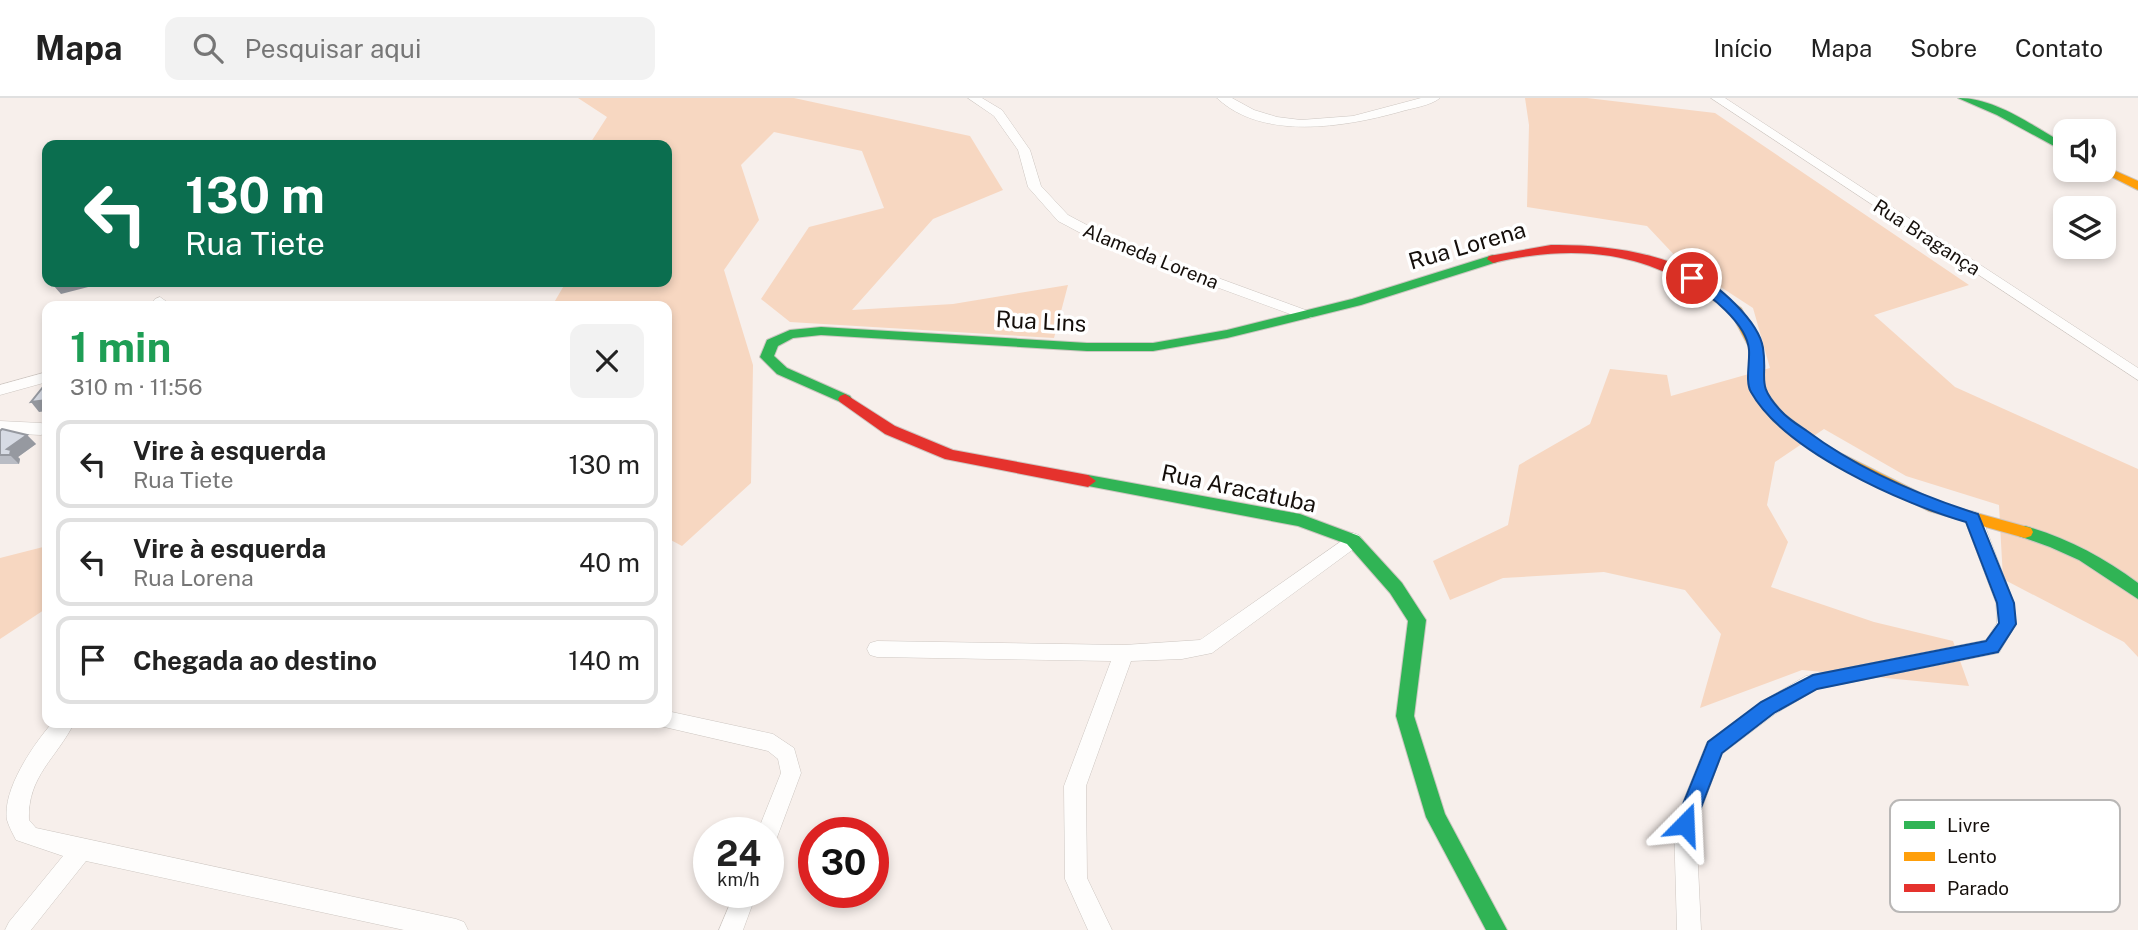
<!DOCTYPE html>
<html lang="pt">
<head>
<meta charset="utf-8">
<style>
  body { margin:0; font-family:"Public Sans",sans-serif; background:#f2f2f2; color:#222; height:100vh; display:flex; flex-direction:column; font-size:26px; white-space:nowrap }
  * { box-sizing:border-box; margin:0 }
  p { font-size:23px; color:#767676 }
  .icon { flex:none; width:38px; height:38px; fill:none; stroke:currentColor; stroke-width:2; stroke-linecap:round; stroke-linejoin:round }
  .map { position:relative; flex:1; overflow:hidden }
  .details { position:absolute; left:42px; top:203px; width:630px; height:427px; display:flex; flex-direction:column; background:#fff; border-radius:14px; box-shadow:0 4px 10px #0003 }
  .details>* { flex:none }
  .hud { position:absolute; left:42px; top:42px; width:630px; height:147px; border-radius:14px; box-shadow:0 4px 10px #0003; background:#0b6e4f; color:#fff; overflow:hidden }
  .tools { position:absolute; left:2053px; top:21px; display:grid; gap:14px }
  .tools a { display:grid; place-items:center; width:63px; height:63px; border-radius:14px; background:#fff; box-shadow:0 4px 10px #0003; font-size:35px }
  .speed { position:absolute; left:693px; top:719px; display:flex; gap:14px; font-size:35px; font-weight:700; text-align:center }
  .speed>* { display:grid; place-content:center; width:91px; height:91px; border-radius:50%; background:#fff; box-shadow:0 4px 10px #0003; line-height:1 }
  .speed small { font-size:18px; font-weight:400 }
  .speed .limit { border:10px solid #d22; background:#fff; color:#111 }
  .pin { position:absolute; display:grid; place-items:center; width:60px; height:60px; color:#fff; margin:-30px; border:4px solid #fff; border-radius:50%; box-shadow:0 2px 7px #0007 }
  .me { position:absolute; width:77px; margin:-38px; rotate:21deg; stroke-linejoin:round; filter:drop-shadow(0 0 5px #0008) }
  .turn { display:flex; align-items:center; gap:24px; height:147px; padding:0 28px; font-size:32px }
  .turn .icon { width:91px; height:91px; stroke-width:2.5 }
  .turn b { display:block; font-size:49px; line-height:60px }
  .round { display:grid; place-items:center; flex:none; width:74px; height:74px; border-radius:14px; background:#f2f2f2 }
  .summary { display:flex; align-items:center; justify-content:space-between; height:119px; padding:0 28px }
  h1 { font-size:42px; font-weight:700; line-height:52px; color:#1e9e55 }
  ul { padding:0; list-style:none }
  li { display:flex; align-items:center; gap:21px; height:88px; margin:0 14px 10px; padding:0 14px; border:4px solid #e0e0e0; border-radius:14px }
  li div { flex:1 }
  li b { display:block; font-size:26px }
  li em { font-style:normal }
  header { display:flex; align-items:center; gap:42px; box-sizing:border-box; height:98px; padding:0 35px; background:#fff; border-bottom:2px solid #e0e0e0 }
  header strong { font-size:33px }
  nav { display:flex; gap:38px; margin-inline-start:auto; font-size:24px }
  .search { width:490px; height:63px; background:#f2f2f2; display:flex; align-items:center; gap:18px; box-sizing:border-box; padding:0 24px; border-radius:14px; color:#767676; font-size:26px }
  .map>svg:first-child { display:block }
  .green { fill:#f7d7c1 }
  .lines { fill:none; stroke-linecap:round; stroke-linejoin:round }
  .street-casing { stroke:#cdc6c1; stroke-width:1 }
  .fast-casing { stroke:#cdc6c1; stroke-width:2 }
  .slow-casing { stroke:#cdc6c1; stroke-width:2 }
  .jam-casing { stroke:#cdc6c1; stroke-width:2 }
  .street { fill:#fefdfc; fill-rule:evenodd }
  .fast { fill:#30b455; fill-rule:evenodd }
  .slow { fill:#ff9f0a; fill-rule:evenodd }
  .jam { fill:#e5322d; fill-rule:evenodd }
  .wall { fill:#b9bcc4 }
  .shaded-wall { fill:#9699a0 }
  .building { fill:#d7dbe4; stroke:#9699a0; stroke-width:2 }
  .route { fill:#1a73e8; stroke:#114b97; stroke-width:2 }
  .labels { text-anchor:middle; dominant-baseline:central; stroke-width:7; stroke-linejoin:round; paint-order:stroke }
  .far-street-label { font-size:19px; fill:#150f0b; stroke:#fff }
  .street-label { font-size:23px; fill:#150f0b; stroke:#fff }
  .key { fill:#fff; stroke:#b9b7b6; stroke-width:2 }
  .key-label { font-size:19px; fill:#150f0b }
</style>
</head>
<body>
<header>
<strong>Mapa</strong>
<div class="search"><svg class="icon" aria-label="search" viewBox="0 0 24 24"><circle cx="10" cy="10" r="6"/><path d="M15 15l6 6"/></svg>Pesquisar aqui</div>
<nav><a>Início</a><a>Mapa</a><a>Sobre</a><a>Contato</a></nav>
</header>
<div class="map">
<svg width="2138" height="832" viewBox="0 0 2138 832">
  <rect width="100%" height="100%" fill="#f7efeb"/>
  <g class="green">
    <polygon points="578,0 794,0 970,38 1003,92 933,121 852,212 953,206 1068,187 1054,240 790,224 761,201 809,129 884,110 862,53 774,34 741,67 759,122 724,172 753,267 751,385 682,448 667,440 667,208 552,208 566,184 667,184 667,47 589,47 607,19"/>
    <polygon points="1525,0 1587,0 1715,15 1969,187 1874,217 1955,289 2138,371 2138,559 2124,544 2003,481 1999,407 1906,378 1824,331 1775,364 1767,407 1788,444 1771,489 1874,524 1953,543 1969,588 1802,572 1700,610 1721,536 1685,492 1604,474 1503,480 1450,502 1433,463 1508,427 1519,367 1590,326 1610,271 1667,277 1671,298 1770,270 1753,210 1679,162 1647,128 1527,109 1529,27"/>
    <polygon points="47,448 47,510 0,541 0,460"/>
  </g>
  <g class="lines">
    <defs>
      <g id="street">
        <polygon points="968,0 982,0 1002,12 1030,52 1041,88 1068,117 1117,143 1311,214 1313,217 1311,220 1301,220 1107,149 1058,123 1028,89 1018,52 994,18"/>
        <path d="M1217,0h15l22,12 23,7 24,3 52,-4 68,-18h19c-10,8 -28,10 -41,14 -54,15 -137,29 -182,-14z"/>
        <polygon points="1711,0 1725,0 2138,270 2138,282"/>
        <polygon points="160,199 167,204 164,208 150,208 155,201"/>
        <polygon points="47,274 47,284 0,297 0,287"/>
        <polygon points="0,323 41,325 47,327 47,334 41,337 0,335"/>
        <polygon points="1973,413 1979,415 1982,420 2014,505 2016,526 1999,555 1817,591 1775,616 1722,656 1696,726 1701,832 1677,832 1674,726 1707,644 1761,604 1806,578 1986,542 1997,525 1996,505 1964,420 1967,415"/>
        <polygon points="1353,435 1359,437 1362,442 1359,447 1212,555 1182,561 1131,563 1086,688 1087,780 1112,832 1088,832 1065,781 1064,688 1111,563 877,559 870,557 867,551 870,545 877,543 1124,547 1200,542"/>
        <polygon points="667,613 773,636 794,650 801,675 776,742 768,745 768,735 757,735 781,675 778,661 768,653 660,628 658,625 667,625"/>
        <path d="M52,625h22c-17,35 -47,53 -45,97l7,8 420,91 8,3 4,8h-64l-318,-69 -55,69h-26l4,-8 54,-66 -47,-16c-3,-6 -7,-13 -9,-20 -5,-30 26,-75 45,-97z"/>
        <polygon points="735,794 757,794 743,832 719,832"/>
      </g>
      <g id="fast">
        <path d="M1958,0c38,0 75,28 107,46v8l-68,-37z"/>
        <polygon points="1493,157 1499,161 1497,164 1361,207 1227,240 1153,253 1087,253 821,237 793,240 778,248 774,258 787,270 850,298 852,301 850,304 845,306 777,276 760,259 767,242 790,232 821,229 1087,245 1153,245 1227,232 1352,201"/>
        <polygon points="1088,377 1300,416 1359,438 1402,485 1426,522 1414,618 1445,716 1507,832 1486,832 1426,719 1396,618 1408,523 1390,495 1347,446 1298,428 1083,387 1080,383 1083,379"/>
        <path d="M2025,428c42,12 78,31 113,57v16l-59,-39 -29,-13 -31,-11 -2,-4 2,-4z"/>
      </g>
      <g id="slow">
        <polygon points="2104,68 2138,83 2138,92 2100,73 2099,72 2104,72"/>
        <polygon points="1721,197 1741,210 1763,249 1763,290 1783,315 1828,349 1940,405 2031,430 2033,434 2031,438 2025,440 1929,413 1818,357 1773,323 1749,291 1749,249 1731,215 1714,201"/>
      </g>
      <g id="jam">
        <path d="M1551,147c56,-1 138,9 177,54l-7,4 -5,-1c-69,-51 -140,-59 -223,-39l-6,-4 2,-3z"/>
        <polygon points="845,296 895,328 953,352 1088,377 1096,383 1088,389 945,361 885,336 840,304 838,301 840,298"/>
      </g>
    </defs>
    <use href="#street" class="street-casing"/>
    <use href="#fast" class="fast-casing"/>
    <use href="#slow" class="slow-casing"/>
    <use href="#jam" class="jam-casing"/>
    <use href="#street" class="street"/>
    <use href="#fast" class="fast"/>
    <use href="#slow" class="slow"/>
    <use href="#jam" class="jam"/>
  </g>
  <polygon class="wall" points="0,333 27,337 36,346 18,359 20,361 19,366 0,366"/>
  <g class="shaded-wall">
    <polygon points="66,184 96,184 96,187 61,196 53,187"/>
    <polygon points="47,302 47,313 39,314 31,304"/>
    <polygon points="27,337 36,346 18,359 20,361 19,366 10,357 7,351"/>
  </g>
  <g class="building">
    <polygon points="55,184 66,184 53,187"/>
    <polygon points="47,284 47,302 31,304"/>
    <polygon points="2,331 27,337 7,351 11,352 10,357 0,357 0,333"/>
  </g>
  <path class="route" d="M1692,176c25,8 67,48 71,74 5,32 -8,35 18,63 7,8 17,14 26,20 51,38 111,64 171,83l36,89 2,21 -18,28 -181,37 -43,24 -52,40 -30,78 -7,2 -7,-2 -3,-7 33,-82 53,-40 52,-27 173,-34 13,-18 -2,-20 -31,-81c-63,-18 -182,-71 -215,-130 -6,-10 -1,-30 -2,-42 -2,-27 -40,-56 -62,-69v-5z"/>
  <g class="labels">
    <g class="far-street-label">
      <text transform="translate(1927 139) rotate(33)">Rua Bragança</text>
      <text transform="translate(1151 158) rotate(22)">Alameda Lorena</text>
    </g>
    <g class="street-label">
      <text transform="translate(1467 147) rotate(-16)">Rua Lorena</text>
      <text transform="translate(1041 223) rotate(3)">Rua Lins</text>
      <text transform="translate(1239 390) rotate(12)">Rua Aracatuba</text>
    </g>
  </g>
  <rect x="1890" y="702" width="230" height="112" rx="10" class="key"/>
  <rect x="1904" y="723" width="31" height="8" fill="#30b455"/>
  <rect x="1904" y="754" width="31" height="9" fill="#ff9f0a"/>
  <rect x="1904" y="786" width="31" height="8" fill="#e5322d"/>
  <g class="key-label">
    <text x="1947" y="734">Livre</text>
    <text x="1947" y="765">Lento</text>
    <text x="1947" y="797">Parado</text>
  </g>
</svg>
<div class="tools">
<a><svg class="icon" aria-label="sound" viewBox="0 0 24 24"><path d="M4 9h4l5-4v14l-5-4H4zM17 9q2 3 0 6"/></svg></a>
<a><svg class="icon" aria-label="layers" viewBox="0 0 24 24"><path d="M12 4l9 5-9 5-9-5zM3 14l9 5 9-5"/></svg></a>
</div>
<div class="speed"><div>24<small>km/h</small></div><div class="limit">30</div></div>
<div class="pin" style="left:1692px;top:180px;background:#d93025"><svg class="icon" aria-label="arrive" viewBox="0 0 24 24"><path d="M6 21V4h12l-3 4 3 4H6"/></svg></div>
<svg class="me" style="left:1685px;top:726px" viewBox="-20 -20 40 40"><path d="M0-17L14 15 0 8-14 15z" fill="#1a73e8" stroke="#fff" stroke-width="4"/></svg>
<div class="hud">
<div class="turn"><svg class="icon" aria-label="left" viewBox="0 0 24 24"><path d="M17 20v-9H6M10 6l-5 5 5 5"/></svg><div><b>130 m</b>Rua Tiete</div></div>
</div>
<section class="details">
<div class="summary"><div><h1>1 min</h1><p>310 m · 11:56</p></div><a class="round"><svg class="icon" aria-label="close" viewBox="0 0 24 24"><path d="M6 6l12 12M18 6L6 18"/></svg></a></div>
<ul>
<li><svg class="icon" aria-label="left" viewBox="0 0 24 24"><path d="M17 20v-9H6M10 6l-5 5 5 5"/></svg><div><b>Vire à esquerda</b><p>Rua Tiete</p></div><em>130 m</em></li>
<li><svg class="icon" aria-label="left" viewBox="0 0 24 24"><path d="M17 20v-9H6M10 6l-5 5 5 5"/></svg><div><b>Vire à esquerda</b><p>Rua Lorena</p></div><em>40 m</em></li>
<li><svg class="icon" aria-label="arrive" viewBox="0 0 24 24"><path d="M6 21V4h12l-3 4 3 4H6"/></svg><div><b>Chegada ao destino</b></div><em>140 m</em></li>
</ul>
</section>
</div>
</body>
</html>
